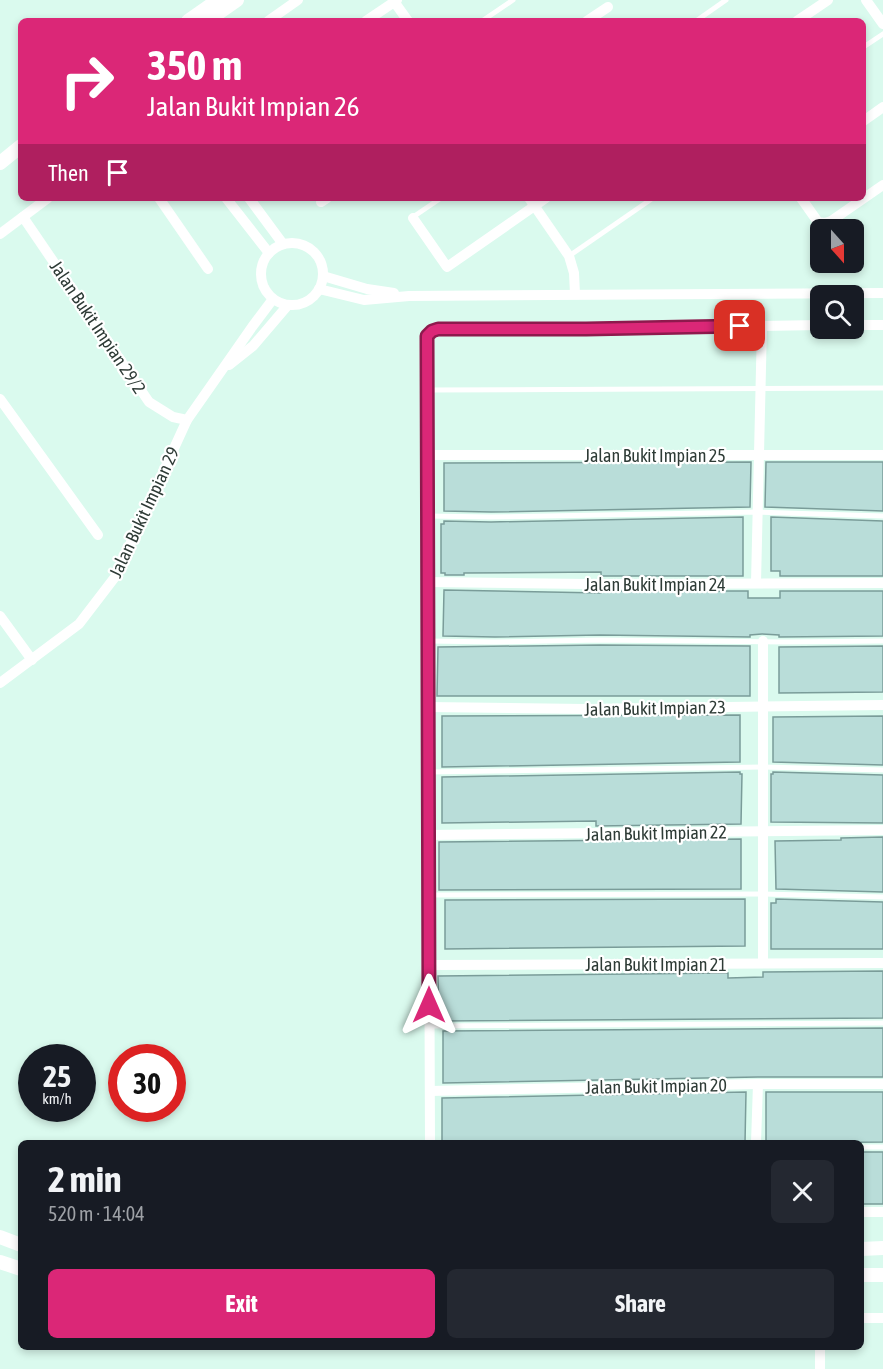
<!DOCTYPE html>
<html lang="en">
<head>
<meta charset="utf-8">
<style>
  body { margin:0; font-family:"Asap Condensed",sans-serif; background:#242831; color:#f1f3f6; height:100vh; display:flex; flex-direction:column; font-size:22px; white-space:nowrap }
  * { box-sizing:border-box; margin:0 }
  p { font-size:20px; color:#9ea1a6 }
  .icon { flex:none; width:33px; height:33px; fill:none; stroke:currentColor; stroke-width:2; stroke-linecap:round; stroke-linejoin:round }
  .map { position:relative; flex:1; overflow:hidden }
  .panel { position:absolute; left:18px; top:1140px; width:846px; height:210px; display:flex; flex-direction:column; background:#171b24; border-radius:9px; box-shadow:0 3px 9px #0003 }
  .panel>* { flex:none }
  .banner { position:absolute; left:18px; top:18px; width:848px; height:183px; border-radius:9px; box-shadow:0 3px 9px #0003; background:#db2777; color:#fff; overflow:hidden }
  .needle { width:39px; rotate:159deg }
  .fabs { position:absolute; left:810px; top:219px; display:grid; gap:12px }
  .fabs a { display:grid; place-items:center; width:54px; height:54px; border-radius:9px; background:#171b24; box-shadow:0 3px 9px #0003; font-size:30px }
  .speed { position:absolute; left:18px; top:1044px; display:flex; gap:12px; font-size:30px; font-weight:700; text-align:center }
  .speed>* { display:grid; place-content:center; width:78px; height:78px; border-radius:50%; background:#171b24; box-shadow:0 3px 9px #0003; line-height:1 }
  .speed small { font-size:15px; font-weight:400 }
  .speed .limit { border:9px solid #d22; background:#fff; color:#111 }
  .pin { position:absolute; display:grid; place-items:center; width:51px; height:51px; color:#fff; margin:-26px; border-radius:12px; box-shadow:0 3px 9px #0006 }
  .me { position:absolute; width:66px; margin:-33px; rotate:0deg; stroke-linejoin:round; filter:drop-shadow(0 0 4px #0008) }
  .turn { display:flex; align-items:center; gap:21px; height:126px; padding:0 30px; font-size:27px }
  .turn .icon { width:78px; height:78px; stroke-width:2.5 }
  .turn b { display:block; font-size:42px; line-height:51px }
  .then { display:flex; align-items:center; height:57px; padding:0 30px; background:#0003; gap:12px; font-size:22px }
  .round { display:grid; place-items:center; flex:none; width:63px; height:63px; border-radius:9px; background:#242831 }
  .headline { display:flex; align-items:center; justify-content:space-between; height:102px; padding:0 30px }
  h1 { font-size:36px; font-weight:700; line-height:45px }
  .primary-button { display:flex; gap:12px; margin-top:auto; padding:12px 30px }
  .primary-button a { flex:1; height:69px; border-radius:9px; background:#db2777; color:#fff; font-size:24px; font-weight:700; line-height:69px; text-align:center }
  .primary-button a+a { background:#242831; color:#f1f3f6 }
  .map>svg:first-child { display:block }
  .building { fill:#b9ddd9; stroke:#7a9c99; stroke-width:1.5 }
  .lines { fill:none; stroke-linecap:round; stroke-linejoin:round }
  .service { stroke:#fff; stroke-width:5 }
  .minor { stroke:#fff; stroke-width:10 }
  .tertiary { stroke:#fff; stroke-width:14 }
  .route-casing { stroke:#8e194d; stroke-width:15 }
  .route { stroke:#db2777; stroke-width:10 }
  .labels { text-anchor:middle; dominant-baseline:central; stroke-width:4.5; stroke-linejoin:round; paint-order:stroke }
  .street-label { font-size:18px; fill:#2e3b36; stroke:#fff }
</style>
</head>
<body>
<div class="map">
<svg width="883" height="1369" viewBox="0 0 883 1369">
  <rect width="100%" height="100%" fill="#dafaee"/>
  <g class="building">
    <polygon points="751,462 750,507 491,512 444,511 444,463"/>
    <polygon points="766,462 883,462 883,511 765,507"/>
    <polygon points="743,517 743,576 601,576 601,572 464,573 464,575 445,575 445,573 441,573 441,524 444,524 444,521 491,522"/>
    <polygon points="771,517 883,521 883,576 780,576 780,571 771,571"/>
    <polygon points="444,590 601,593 601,591 748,591 748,598 780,598 780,591 883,591 883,636 779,637 779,635 762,634 750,635 750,637 600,635 495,637 443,636"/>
    <polygon points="600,645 750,646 750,696 437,696 438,647"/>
    <polygon points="883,646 883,692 779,693 779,647"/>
    <polygon points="740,715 740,762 442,767 442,716"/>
    <polygon points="883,716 883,765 773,762 773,717"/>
    <polygon points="740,772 740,774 742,774 741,824 596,826 596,821 442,823 442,777"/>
    <polygon points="773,772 883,775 883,823 771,822 771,774 773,774"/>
    <polygon points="883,837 883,892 776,889 775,841 841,840 841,838"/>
    <polygon points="741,839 741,889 439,890 439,842"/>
    <polygon points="745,899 745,946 445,949 445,900"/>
    <polygon points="776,899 883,902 883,949 771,949 771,903 776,903"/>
    <polygon points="883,971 883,1018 439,1021 438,976 728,973 728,978 763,977 763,972"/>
    <polygon points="883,1028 883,1077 758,1077 443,1083 443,1031"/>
    <polygon points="746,1092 745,1143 442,1143 442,1098"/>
    <polygon points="766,1092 883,1092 883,1142 766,1143"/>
    <rect x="861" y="1152" width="22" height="52"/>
  </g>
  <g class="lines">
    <g class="service">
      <polyline points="482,21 513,0"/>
      <polyline points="696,21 726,0"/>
      <polyline points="862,48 883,34"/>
      <polyline points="413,217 441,198"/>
      <polyline points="569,256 653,198"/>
      <polyline points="427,390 883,388"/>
      <polyline points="427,516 491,517 757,512 883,516"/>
      <polyline points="429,641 495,642 600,640 785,642 883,641"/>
      <polyline points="429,772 763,767 883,770"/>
      <polyline points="429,895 763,894 883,897"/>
      <polyline points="429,1026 883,1023"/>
      <polyline points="861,1147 883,1147"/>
    </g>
    <g class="minor">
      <polyline points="393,0 408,21"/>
      <polyline points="866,0 883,24"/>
      <polyline points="268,21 298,0"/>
      <polyline points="366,21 397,0"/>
      <polyline points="587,21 608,7"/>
      <polyline points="797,21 828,0"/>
      <polyline points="862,122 883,107"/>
      <polyline points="159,198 208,269"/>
      <polyline points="226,198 269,253"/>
      <polyline points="249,198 283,244"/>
      <polyline points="529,198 569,256 574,273 575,294"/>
      <polyline points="801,198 818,222 825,223 831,221 883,185"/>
      <polyline points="321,202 327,198"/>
      <polyline points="23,217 149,402 173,417 187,420"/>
      <polyline points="413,218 447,267 546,198"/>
      <polyline points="0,234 48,198"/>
      <circle cx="292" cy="274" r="31"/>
      <polyline points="323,276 367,289 394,293"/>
      <polyline points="319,289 364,300 409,296 883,293"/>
      <polyline points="854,325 883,325"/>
      <polyline points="229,365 253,346 288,305"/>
      <polyline points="0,399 98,535"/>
      <polyline points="427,455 883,455"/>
      <polyline points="427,582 587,584 883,583"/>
      <polyline points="756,583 762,325"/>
      <polyline points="0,616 32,660"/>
      <polyline points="763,641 763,963"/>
      <polyline points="0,683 79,624 115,577 187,420 252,327 273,299"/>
      <polyline points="428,707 585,709 883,705"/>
      <polyline points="428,835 883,830"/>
      <polyline points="429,965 883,963"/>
      <polyline points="430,1091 758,1084 883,1084"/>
      <polyline points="430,1143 427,336 432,331 439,329 586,329 820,325"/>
      <polyline points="756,1143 758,1084"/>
      <polyline points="861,1212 883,1212"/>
      <polyline points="861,1318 883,1318"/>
      <polyline points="820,1369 820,1347"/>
    </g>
    <g class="tertiary">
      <polyline points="188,21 218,0"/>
      <polyline points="207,21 237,0"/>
      <polyline points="0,163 21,146"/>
      <polyline points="0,1237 21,1245"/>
      <polyline points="861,1249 883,1248"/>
      <polyline points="0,1262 21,1269"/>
      <polyline points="861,1275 883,1275"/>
    </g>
  </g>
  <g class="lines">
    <defs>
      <polyline id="route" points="429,1005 427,336 432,331 438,329 586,329 740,326"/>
    </defs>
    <use href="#route" class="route-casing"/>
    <use href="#route" class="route"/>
  </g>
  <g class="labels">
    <g class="street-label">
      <text transform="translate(98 327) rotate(56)">Jalan Bukit Impian 29/2</text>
      <text x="655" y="455">Jalan Bukit Impian 25</text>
      <text transform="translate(144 512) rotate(-65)">Jalan Bukit Impian 29</text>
      <text x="655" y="584">Jalan Bukit Impian 24</text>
      <text transform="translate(655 708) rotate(-1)">Jalan Bukit Impian 23</text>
      <text transform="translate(656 833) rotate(-1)">Jalan Bukit Impian 22</text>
      <text x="656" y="964">Jalan Bukit Impian 21</text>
      <text transform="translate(656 1086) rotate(-1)">Jalan Bukit Impian 20</text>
    </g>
  </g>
</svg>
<div class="fabs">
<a><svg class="needle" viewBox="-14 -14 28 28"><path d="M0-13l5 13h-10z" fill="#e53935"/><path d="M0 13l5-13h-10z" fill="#9ea1a6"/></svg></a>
<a><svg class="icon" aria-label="search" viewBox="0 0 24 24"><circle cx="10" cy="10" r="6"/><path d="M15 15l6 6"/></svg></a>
</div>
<div class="speed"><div>25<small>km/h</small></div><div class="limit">30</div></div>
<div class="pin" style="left:740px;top:326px;background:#d93025"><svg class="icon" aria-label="arrive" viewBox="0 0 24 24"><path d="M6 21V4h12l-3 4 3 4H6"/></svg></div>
<svg class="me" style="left:429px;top:1005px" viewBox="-20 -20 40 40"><path d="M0-17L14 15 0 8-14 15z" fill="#db2777" stroke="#fff" stroke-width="4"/></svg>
<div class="banner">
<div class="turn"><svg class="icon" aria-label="right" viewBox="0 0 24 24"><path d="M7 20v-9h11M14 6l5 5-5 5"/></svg><div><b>350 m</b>Jalan Bukit Impian 26</div></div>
<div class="then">Then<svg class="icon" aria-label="arrive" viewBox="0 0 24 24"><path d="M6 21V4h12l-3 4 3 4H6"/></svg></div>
</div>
<section class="panel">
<div class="headline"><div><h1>2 min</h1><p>520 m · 14:04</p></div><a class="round"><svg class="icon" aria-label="close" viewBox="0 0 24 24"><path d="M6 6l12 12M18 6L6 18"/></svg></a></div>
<div class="primary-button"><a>Exit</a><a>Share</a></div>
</section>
</div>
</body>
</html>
